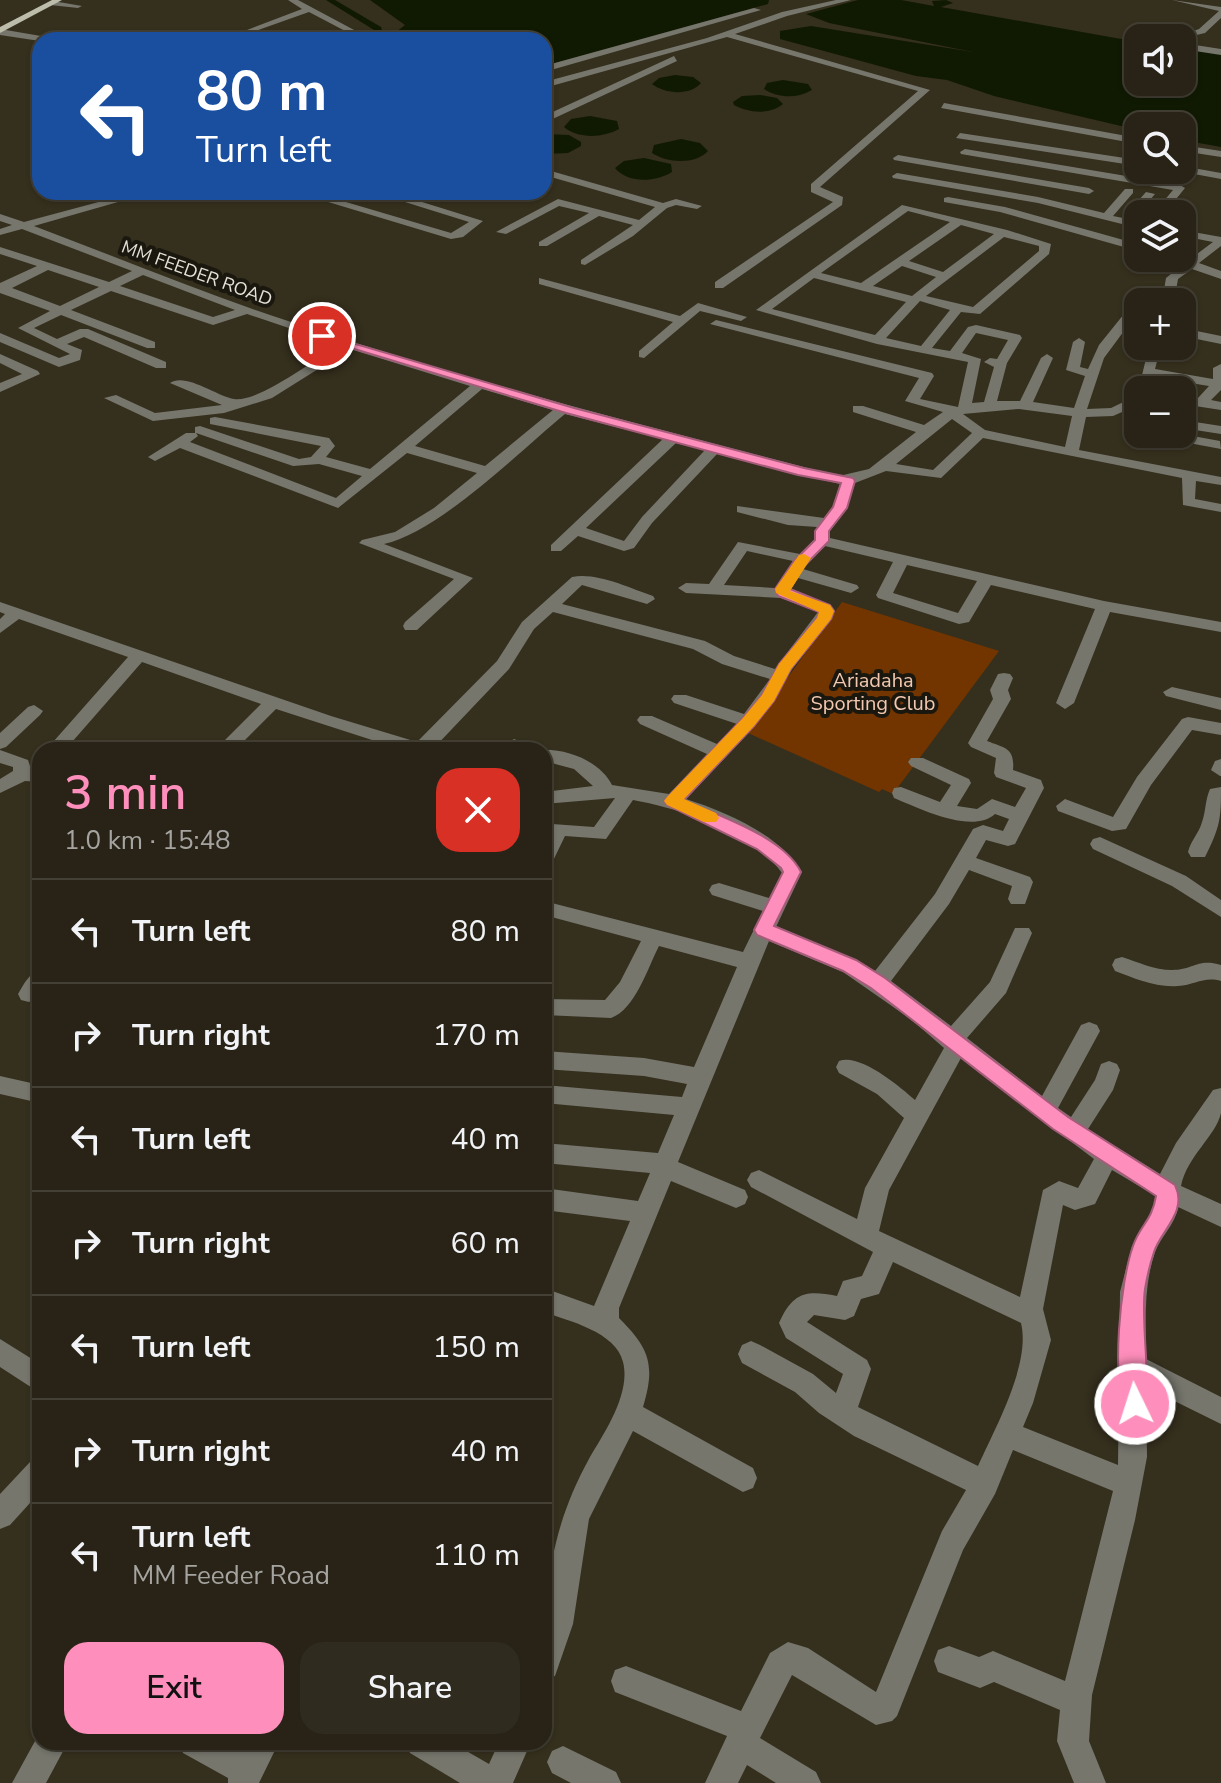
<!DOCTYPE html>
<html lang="en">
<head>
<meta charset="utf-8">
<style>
  body { margin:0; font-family:"Nunito Sans",sans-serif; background:#302b1f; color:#f1f3f6; height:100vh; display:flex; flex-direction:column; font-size:30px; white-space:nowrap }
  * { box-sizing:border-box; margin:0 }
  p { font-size:26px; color:#a5a4a1 }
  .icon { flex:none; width:44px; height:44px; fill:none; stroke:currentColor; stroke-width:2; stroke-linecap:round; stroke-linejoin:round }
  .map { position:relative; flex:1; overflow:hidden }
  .sheet { position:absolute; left:32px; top:742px; width:520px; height:1008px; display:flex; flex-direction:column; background:#282316; border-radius:24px; box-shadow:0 2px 6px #0004,0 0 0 2px #444035 }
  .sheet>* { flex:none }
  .top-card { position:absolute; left:32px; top:32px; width:520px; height:168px; border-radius:24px; box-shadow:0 2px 6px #0004,0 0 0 2px #444035; background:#1a4fa0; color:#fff; overflow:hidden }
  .buttons { position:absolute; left:1124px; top:24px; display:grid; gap:16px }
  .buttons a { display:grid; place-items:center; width:72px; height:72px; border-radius:16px; background:#282316; box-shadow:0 2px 6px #0004,0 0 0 2px #444035; font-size:40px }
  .pin { position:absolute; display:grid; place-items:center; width:68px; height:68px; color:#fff; margin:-34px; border:4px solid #fff; border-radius:50%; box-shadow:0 2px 8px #0007 }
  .me { position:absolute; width:88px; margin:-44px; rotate:356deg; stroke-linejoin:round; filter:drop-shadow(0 0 6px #0008) }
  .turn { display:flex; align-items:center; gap:28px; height:168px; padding:0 32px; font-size:36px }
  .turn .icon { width:104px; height:104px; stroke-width:2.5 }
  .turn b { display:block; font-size:56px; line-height:68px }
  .round { display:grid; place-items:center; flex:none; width:84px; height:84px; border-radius:24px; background:#302b1f }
  .headline { display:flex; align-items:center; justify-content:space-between; height:136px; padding:0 32px }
  h1 { font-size:48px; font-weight:600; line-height:60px; color:#fe8ebb }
  .cta { display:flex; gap:16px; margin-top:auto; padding:16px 32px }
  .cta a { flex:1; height:92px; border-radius:24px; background:#fe8ebb; color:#111; font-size:32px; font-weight:600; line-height:92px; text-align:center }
  .cta a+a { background:#302b1f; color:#f1f3f6 }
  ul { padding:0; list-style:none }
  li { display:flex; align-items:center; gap:24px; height:104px; padding:0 32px; border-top:2px solid #444035 }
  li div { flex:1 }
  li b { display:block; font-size:30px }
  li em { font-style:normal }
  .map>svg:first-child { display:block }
  .green { fill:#723500 }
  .water { fill:#101a03 }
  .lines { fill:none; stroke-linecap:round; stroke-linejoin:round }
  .canal { fill:#101a03; fill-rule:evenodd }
  .minor { fill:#76766d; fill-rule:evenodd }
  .major { fill:#bdbdab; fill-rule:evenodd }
  .route { fill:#fe8ebb; stroke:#a55c7a; stroke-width:2 }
  .slow { fill:#f59e0b }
  .labels { text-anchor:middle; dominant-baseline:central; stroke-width:8; stroke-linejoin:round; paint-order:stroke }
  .far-street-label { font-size:18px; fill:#e6e2d7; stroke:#1a170f }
  .park-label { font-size:20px; fill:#f2c8b0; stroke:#1a170f }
</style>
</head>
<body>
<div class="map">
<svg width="1221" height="1783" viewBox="0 0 1221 1783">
  <rect width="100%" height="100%" fill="#352f1d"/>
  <polygon class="green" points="842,602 999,651 893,794 882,789 879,792 748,733"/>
  <g class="water">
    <polygon points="370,0 769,0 768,4 544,66 544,40 386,40 405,25"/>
    <polygon points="858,0 901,0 934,6 932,1 946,0 953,3 941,7 1138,42 1138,82 1182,82 1182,48 1221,54 1221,147 1182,140 1182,126 1138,126 1138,130 994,96 947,80 916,76 780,39 780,31 811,26 973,52 829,23 806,14"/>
    <path d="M675,75l18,2 8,6c-11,13 -36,11 -49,1l7,-6z"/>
    <path d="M783,80l25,4 4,6c-15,9 -34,8 -48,-1l3,-6z"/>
    <path d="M760,95l17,3 6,6c-14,11 -34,9 -49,1l-1,-3 9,-6z"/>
    <path d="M590,116l27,5 2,8c-16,9 -41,10 -55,-2l7,-8z"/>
    <polygon points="544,134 569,135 581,142 581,146 568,153 544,154"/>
    <path d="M681,139l19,4 8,8c-13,14 -41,12 -56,2l2,-8z"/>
    <path d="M644,158l27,6 1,8c-16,10 -44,12 -57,-4l9,-7z"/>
  </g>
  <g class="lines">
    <polygon class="canal" points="326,0 335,0 381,27 383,34 376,40 367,40 375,33 374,30"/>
    <g class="minor">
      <polygon points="288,0 298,0 356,31 349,33 309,12 247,34 247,30 302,9"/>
      <polygon points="836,0 851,0 787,16 735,34 930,90 820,187 843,197 842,205 723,288 715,288 715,282 833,202 811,192 811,184 918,91 727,37 544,88 544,82 707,38 782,12"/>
      <polygon points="1172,0 1221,7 1221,18 1205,33 1188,37 1188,33 1199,29 1219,11"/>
      <polygon points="53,1 82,6 78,8 50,5"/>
      <polygon points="754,8 761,10 544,72 544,66"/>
      <polygon points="0,29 41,36 45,39 40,41 0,35"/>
      <polygon points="1182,43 1221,49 1221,55 1182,49"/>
      <polygon points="674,56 677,61 544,123 544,116"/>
      <polygon points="944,103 1138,138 1138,144 941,108"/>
      <polygon points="960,133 1138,160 1138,166 956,138"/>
      <polygon points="1182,145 1221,151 1221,157 1182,151"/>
      <polygon points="965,149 1180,185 1185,188 1164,214 1153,214 1173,190 961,154 960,152"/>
      <polygon points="898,155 1089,188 1094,191 1089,194 894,160 893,158"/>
      <polygon points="1182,166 1221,173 1221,179 1178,171"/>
      <polygon points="544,169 663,203 676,199 702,206 697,209 676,205 667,208 633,236 585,265 581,264 581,260 633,225 599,216 547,246 539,246 539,242 589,213 559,206 506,234 496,232 558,199 639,220 655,207 544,175"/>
      <polygon points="897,173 1038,197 1104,213 1125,189 1133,189 1133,193 1113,216 1123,218 1146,192 1155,194 1133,220 1138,222 1138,228 1038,203 893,178 892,176"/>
      <path d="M136,192h17l-119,34c80,30 159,63 239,90 186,63 376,111 566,160l30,-7 47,-37 -63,-20v-6h10l61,19 19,-13 -38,-11 14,-23 -209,-54 6,-4 216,53 2,3 -14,23 38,8 10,-45 -91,-18 -121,-34 146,-105 105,25 44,14 -2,10 -69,60 -19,-2 -29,36 18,3 18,-24 8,-2 44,10 2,3 -15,25 -10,38h23l21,-43 6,-4 6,4 -20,44 41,6 11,-32 -19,-6 7,-28 6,-4 6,4 -5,25 8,2 11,-24 29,-36 10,3 -34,46 -17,51 24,-1 27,-13v10l-25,11 -27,1 -7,33 142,27v8l-25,-4 -1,18 26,5v8l-38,-7 -1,-27 -199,-40 -42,40 -55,-7 -31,12 -8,25 -17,23v7l274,63 117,21v10l-111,-20 -36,91 -9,6 -9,-6 39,-94 -104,-24 -22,37 -10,2 -81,-26 -2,-3 17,-33 -68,-16 -22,23 54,16 2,3 -8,5 -53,-15 -8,12 43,18 2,3 -3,8 -40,50 -37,57 -69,73c40,13 94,36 116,73l-26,55 81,33 18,11 60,-77 38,-65 10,-4 20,6 6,-12 -14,-5c-23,21 -76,-6 -101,-16l-2,-5 2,-5 7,-1 39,15 11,-17 -40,-19 -3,-4 3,-4h12l46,21 2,4 -14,23 20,3 15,-10 23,8 11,-19 -30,-11 -2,-4 2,-15 -25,-11 -3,-4 25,-44 -3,-9 8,-16 6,-1 6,1 3,4 -5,12 3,9 -24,42c18,7 28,7 26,29l28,10 3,8 -29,56 -7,2 -22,-6 -10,18 54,19 3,5 -8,22h-14l-3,-5 4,-13 -43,-16 -20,34 -58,77 60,45 39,-44 25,-54h14l3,5 -26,60 -39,45 75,58 39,-71 8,-3 8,3 3,6 -42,77 13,9 24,-37 6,-16 8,-3 8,3 3,6 -7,20 -25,39 72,45 16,-31 37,-53 8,-2c0,8 0,18 0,25 -5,23 -34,43 -40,73l40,18v23l-43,-20c-3,18 -17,29 -23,45 -12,35 -9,71 -9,107l75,38v27l-75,-37 1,70 -12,63 -43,175 -3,46 17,42h-32l-17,-42 3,-31 -66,-28 -14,6 -42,-16 -4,-11 4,-11 11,-4 30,11 14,-6 72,30 48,-190 -100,-41 -18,44 -32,56 -66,166 -5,5 -16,4 -84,-50 -32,63 56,34 5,11h-45l-29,-18 -9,18h-33l22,-47 -112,-44 -4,-11 4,-11 11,-4 115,45 29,-58 18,-11 20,6 68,44 66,-161 24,-41 -112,-54 -35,-23 -24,-21 -53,-29 -4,-9 4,-9 9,-4 9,4 53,29 23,19 7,-19 -57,-36 -7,-15c14,-31 27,-33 58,-27l6,-15 19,-5 11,-24 -122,-65 -4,-7 4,-7 8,-3 98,49 8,-31 39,-70 -27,-24 -38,-21 -3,-6 3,-6c21,-8 60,25 76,39l29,-52 -32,-28 -69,-48 -74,-31 -91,221 67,28 3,7 -3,7 -9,4 -65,-27 -52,127v10c30,30 37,46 24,89l110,61 4,10 -4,10 -10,4 -110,-61 -44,88 -16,105 -18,52 -11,4c0,-85 4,-147 46,-223 15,-25 41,-64 33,-95 -7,-30 -54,-41 -79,-50v-24l50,18 36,-85 -86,-11v-22l94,13 12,-28 -106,-10v-20l114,10 16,-38 -130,-12v-18l138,12 5,-13 -43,-8 -100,-7v-18l100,7 50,9 43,-100 -78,-21c-11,21 -24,64 -48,72l-67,-3v-16l61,1 15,-18 21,-41 -97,-26v-14l199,51 20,-41 -51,-16 -3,-5 3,-5 7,-2 50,15 13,-25c-28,-40 -103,-65 -149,-73l-27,39 -41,-3 -14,29 -7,2v-27l8,-16 42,3 21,-29 -71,6v-12l49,-6 -19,-17 -30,-8v-11h-4c26,-2 60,11 72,35l57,9 38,-40 -67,-30 -3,-4 3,-4h12l65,28 20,-20 -63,-21 -3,-4 3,-4h12l58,19 26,-35 -48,-15 -29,-15 -140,-37 -19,17 -25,40 -77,81h-29l-127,-41 -41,41h-20l46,-46 -119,-42 -77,88h-19l82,-93 -109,-38 -19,14v-14l5,-5 -5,-2v-10l331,114 86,26 80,-81 25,-39 50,-45c25,-5 57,11 81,19l2,3 -8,5 -65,-19 -20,19 143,37 29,15 41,13 43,-57 -37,-14 -95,-5 -8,-5 8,-5 23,1 29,-42 62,12 14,-14 3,-13 -29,-2 -51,-13v-6l87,12 9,-11 7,-23 -122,-31 -66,70 -18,25 -10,3 -46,-15 -17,15h-10v-6l112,-106 -98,-25c-45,37 -126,118 -181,130l89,34 -56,52h-12l-2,-4 2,-4 49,-43 -95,-36 3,-3 33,-8 39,-24 43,-35 -70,-20 -69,55 -158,-60 -25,13 -7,-4 38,-24h9v-6l5,-1 99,33 12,-2 10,-11 -111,-22v-6l5,-1 114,21 6,8 -9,11 44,12 100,-83 -120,-37 -78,49 -48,15 -71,8 -49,-23 12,-3 39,18 67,-8 -52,-22c15,-11 47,13 64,16 24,4 83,-41 105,-54l-92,-31 -34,11 -102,-34 -40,19 84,32v6h-8l-86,-33 -27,13 23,11 23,-10h8l78,33v6h-10l-72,-31 -17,7 15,6 -2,10 -21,7 -59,-25v-9l59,25 11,-4 -52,-26 32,-17 -50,-18v-10l37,-17 -37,-12v-7l109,35 23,-11 -110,-42 -22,6v-6l12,-4 -12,-4v-7l24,8zM908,211l42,11 -89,61 -40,-10zM961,225l33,9 -51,38 -34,-11zM1004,237l35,9v5l-66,56 -47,-11zM902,266l34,11 -24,19 -39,-10zM48,270l51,17 -39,19 -48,-18zM143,275l92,35 -22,7 -93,-31zM814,278l92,24 -31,33 -103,-26zM920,301l30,9 -29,36 -35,-8zM976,333l32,7 -11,19 -7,-1 -6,4 10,5 -10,35 -12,1 9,-44 -19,-6zM482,389l71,21 -68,56 -70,-20zM1019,409l53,7 -7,31 -80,-17 -22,-16zM952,419l20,14 -39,37 -37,-6zM196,433l97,33 26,-2 43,12 -26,22 -146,-56 8,-6zM676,443l29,7 -63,67 -18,24 -38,-13zM747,551l46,10 -18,27 -51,-3zM907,565l70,16 -19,32 -65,-20zM961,1058l133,101 -16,29 -19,-7 -16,9 -23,107 -141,-66 10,-41zM1112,1170l44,26 -4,17 -20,33 -12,46 -2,173 -95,-38 10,-24 18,-63 -8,-31 20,-104 12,5 20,-6zM893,1262l128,61c10,41 -26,105 -43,143l-120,-59 13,-38 -4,-9 -60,-38 7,-7 31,5 9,-4 7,-17 18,-5z"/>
      <polygon points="295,192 312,192 451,233 469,222 373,192 390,192 483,221 463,237 451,239"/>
      <polygon points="948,197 1005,207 1138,244 1138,251 1000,212 944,202 944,198"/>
      <polygon points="1182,230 1221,237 1221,246 1199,263 1221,271 1221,279 1192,269 1178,279 1174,302 1162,302 1166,278 1182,265 1166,258 1189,260 1213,242 1182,236"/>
      <polygon points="539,278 680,316 698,303 747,317 741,321 700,311 644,358 639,357 639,351 673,322 539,284"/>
      <polygon points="1182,328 1221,336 1221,344 1182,336"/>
      <polygon points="1149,346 1161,346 1155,369 1213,379 1213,368 1221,364 1221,390 1211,400 1221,402 1221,410 1182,404 1182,396 1198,398 1209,386 1153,377 1150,390 1138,392"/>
      <polygon points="0,354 38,371 40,374 0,392 0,383 22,374 0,363"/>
      <polygon points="1182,420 1221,426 1221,434 1182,428"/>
      <polygon points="1155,434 1182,434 1220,441 1221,449 1162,438"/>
      <polygon points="1172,687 1221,698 1221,710 1166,696 1163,692"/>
      <polygon points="34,705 43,711 40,715 6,747 0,749 0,733 28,707"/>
      <polygon points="1188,717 1221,723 1221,735 1192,730 1151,785 1126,829 1112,831 1058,811 1056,806 1065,799 1113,817 1137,777 1182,719"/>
      <polygon points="514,739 532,746 535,750 508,749 505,745"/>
      <polygon points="0,750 28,760 31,769 40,770 40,782 25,781 0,793 0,779 13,771 13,767 0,763"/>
      <polygon points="1221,759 1221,776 1220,776 1211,770 1215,761"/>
      <path d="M1221,787c0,33 -1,40 -16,70h-14l-3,-5c3,-12 11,-19 14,-30 4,-11 3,-22 8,-33z"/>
      <polygon points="1100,837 1186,876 1221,900 1221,917 1172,886 1093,849 1090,844 1093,839"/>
      <path d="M1122,957c16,5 32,13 50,13 22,0 25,-12 49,-5v16c-17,-5 -26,4 -43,5 -22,2 -44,-8 -63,-15l-3,-6 3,-6z"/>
      <path d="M40,970v25l-11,7 -8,-2 -3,-6c6,-10 11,-21 22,-24z"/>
      <polygon points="0,1076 40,1085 40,1103 0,1094"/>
      <polygon points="0,1339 40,1364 40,1393 0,1367"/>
      <polygon points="40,1458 40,1492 10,1525 0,1529 0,1494 30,1462"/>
      <polygon points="40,1732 40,1742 68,1742 46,1783 12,1783"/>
      <polygon points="178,1742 225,1742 241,1751 246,1742 279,1742 259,1783 228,1783 228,1778 183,1753"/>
      <polygon points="405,1742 451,1742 489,1764 499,1742 531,1742 513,1783 460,1783 410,1753"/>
      <polygon points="563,1746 616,1772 621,1783 571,1783 552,1773 547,1762 552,1751"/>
    </g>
    <polygon class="major" points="52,0 62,0 0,33 0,27"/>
  </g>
  <path class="route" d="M318,333l256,75 230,60 49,10 2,3 -8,27 -18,23v10l-25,25 -14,23 40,16 4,6 -3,8 -40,50 -17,32 -20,25 -70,74c35,16 100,37 117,72l-27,54 82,34 29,18 183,139 107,68c13,27 -14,45 -21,67 -4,12 -7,25 -9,37 -5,32 8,100 -2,123l-8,4 -9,-4c-15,-34 -6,-130 7,-166 7,-21 19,-25 23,-50l-103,-67 -182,-141 -28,-17 -86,-36 -3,-5 29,-58 -2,-4 -24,-19 -90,-44 -3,-4 79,-83 19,-23 17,-31 38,-46 2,-6 -41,-16 -3,-7 19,-28 21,-21v-9l18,-24 8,-24 -43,-8 -232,-62 -248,-75z"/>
  <polygon class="slow" points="804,554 811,558 790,591 830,605 834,611 831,619 791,669 774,701 754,726 684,799 716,813 719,818 716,822 704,822 667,805 664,801 667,797 743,718 762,695 779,664 817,618 819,612 776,593 775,589 799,555"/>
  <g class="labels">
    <g class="far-street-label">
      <text transform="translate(197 273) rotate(20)">MM FEEDER ROAD</text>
    </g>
    <g class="park-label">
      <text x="873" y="680">Ariadaha<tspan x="873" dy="23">Sporting Club</tspan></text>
    </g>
  </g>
</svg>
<div class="buttons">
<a><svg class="icon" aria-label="sound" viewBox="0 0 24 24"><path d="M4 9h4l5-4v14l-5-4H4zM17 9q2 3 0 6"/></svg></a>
<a><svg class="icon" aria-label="search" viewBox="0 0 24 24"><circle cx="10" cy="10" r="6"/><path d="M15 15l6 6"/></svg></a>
<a><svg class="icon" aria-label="layers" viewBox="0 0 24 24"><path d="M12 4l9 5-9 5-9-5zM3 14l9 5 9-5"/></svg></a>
<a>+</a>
<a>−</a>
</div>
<div class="pin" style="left:322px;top:336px;background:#d93025"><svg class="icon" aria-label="arrive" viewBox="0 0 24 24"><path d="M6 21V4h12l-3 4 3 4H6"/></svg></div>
<svg class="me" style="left:1135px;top:1404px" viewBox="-20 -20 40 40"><circle r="17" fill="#fe8ebb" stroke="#fff" stroke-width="3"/><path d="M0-11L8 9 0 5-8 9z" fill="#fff"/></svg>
<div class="top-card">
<div class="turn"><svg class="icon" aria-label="left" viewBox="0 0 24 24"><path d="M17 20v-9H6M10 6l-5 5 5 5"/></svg><div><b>80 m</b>Turn left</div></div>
</div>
<section class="sheet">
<div class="headline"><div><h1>3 min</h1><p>1.0 km · 15:48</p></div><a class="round" style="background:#d93025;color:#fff"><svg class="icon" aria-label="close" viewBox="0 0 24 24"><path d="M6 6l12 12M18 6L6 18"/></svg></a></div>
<ul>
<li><svg class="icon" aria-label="left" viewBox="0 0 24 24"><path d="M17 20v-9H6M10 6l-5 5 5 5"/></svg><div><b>Turn left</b></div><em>80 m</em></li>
<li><svg class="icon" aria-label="right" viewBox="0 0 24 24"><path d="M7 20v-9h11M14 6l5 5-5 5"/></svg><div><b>Turn right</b></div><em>170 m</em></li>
<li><svg class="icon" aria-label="left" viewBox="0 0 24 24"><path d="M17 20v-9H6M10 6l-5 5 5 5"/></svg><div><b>Turn left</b></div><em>40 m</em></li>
<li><svg class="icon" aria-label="right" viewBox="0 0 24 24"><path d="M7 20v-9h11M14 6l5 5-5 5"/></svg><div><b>Turn right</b></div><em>60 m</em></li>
<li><svg class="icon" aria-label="left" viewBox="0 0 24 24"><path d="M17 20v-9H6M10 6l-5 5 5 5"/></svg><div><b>Turn left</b></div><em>150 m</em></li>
<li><svg class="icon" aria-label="right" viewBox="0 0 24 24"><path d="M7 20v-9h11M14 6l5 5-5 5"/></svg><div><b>Turn right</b></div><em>40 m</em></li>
<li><svg class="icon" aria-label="left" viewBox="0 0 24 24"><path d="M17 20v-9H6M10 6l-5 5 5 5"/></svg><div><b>Turn left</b><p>MM Feeder Road</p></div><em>110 m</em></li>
</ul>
<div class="cta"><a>Exit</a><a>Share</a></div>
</section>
</div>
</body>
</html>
